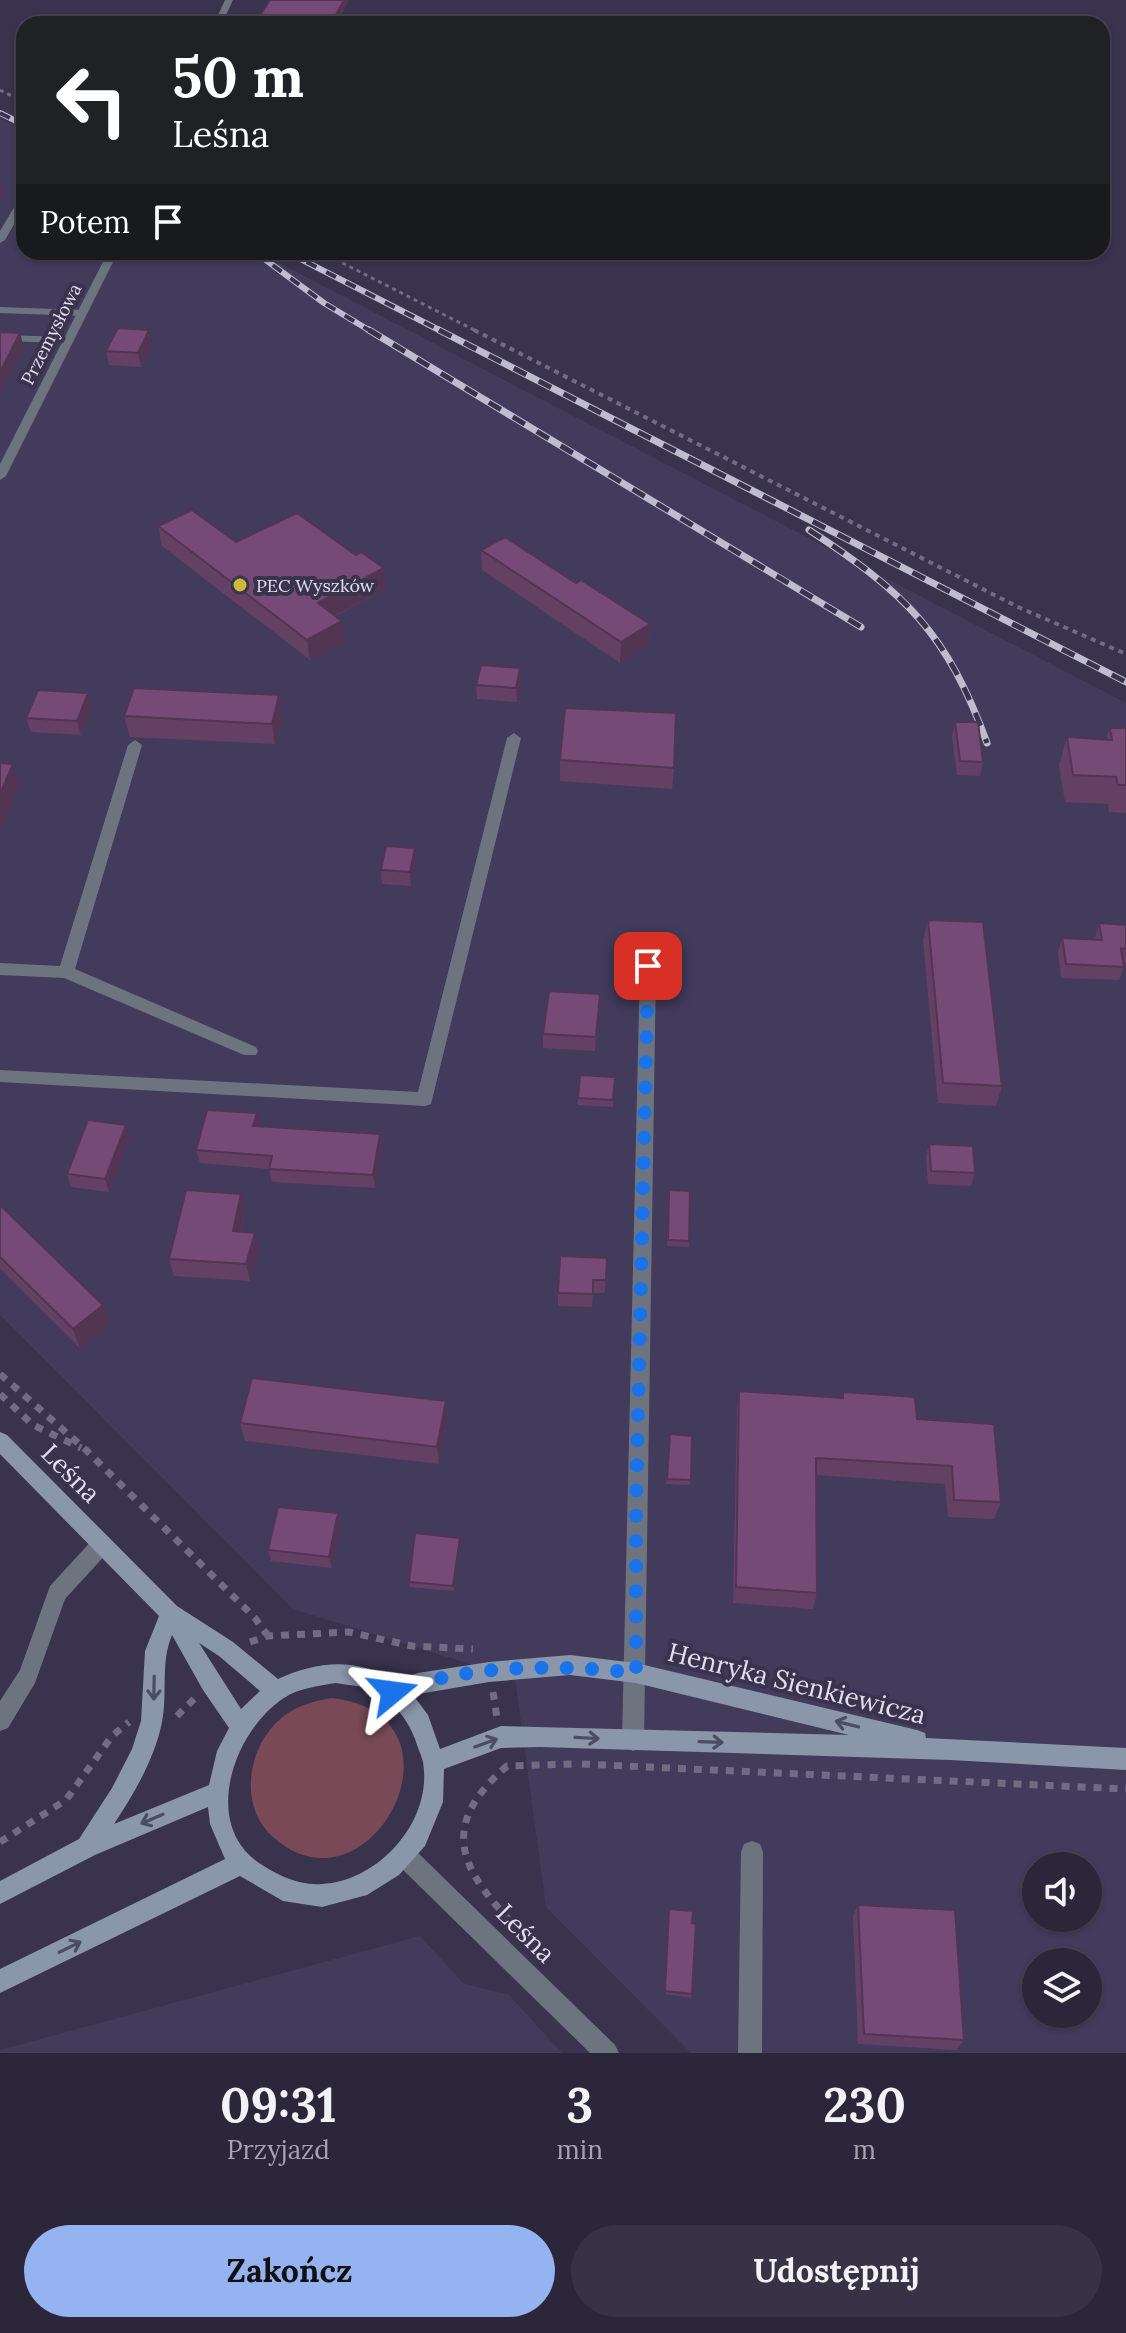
<!DOCTYPE html>
<html lang="pl">
<head>
<meta charset="utf-8">
<style>
  body { margin:0; font-family:Lora,serif; background:#373245; color:#f1f3f6; height:100vh; display:flex; flex-direction:column; font-size:30px; white-space:nowrap }
  * { box-sizing:border-box; margin:0 }
  p { font-size:26px; color:#a6a5af }
  .icon { flex:none; width:44px; height:44px; fill:none; stroke:currentColor; stroke-width:2; stroke-linecap:round; stroke-linejoin:round }
  .map { position:relative; height:2053px; overflow:hidden }
  .side { display:flex; flex-direction:column; background:#2b263a; flex:1 }
  .side>* { flex:none }
  .top-card { position:absolute; left:16px; top:16px; width:1094px; height:244px; border-radius:24px; box-shadow:0 2px 6px #0004,0 0 0 2px #474354; background:#202124; color:#fff; overflow:hidden }
  .fabs { position:absolute; left:1022px; top:1852px; display:grid; gap:16px }
  .fabs a { display:grid; place-items:center; width:80px; height:80px; border-radius:50%; background:#2b263a; box-shadow:0 2px 6px #0004,0 0 0 2px #474354; font-size:40px }
  .pin { position:absolute; display:grid; place-items:center; width:68px; height:68px; color:#fff; margin:-34px; border-radius:16px; box-shadow:0 4px 12px #0006 }
  .me { position:absolute; width:88px; margin:-44px; rotate:74deg; stroke-linejoin:round; filter:drop-shadow(0 0 6px #0008) }
  .turn { display:flex; align-items:center; gap:28px; height:168px; padding:0 24px; font-size:36px }
  .turn .icon { width:104px; height:104px; stroke-width:2.5 }
  .turn b { display:block; font-size:56px; line-height:68px }
  .then { display:flex; align-items:center; height:76px; padding:0 24px; background:#0003; gap:16px; font-size:30px }
  .eta { display:flex; justify-content:space-evenly; align-items:center; height:136px; text-align:center }
  .eta b { font-size:48px; font-weight:700; line-height:56px }
  .button { display:flex; gap:16px; margin-top:auto; padding:16px 24px }
  .button a { flex:1; height:92px; border-radius:48px; background:#95b2f1; color:#111; font-size:32px; font-weight:700; line-height:92px; text-align:center }
  .button a+a { background:#373245; color:#f1f3f6 }
  .map>svg:first-child { display:block }
  .built { fill:#423b5c; fill-rule:evenodd }
  .green { fill:#794958 }
  .lines { fill:none; stroke-linecap:round; stroke-linejoin:round }
  .path-far2 { stroke:#706c83; stroke-width:3; stroke-dasharray:4 4; stroke-linecap:butt }
  .path-far1 { stroke:#706c83; stroke-width:4; stroke-dasharray:5 5; stroke-linecap:butt }
  .path { stroke:#706c83; stroke-width:7; stroke-dasharray:8 8; stroke-linecap:butt }
  .lane { fill:#6d7480; fill-rule:evenodd }
  .street { fill:#6d7480; fill-rule:evenodd }
  .secondary { fill:#8a96a9; fill-rule:evenodd }
  .rail-far1-casing { stroke:#bebccf; stroke-width:6 }
  .rail-casing { stroke:#bebccf; stroke-width:7 }
  .rail-far1 { stroke:#39334e; stroke-width:4; stroke-dasharray:11; stroke-linecap:butt }
  .rail { stroke:#39334e; stroke-width:5; stroke-dasharray:14; stroke-linecap:butt }
  .wall { fill:#654065 }
  .shaded-wall { fill:#523453 }
  .building { fill:#754a76; stroke:#523453; stroke-width:2 }
  .oneway { stroke:#4d4c65 }
  .route { stroke:#1a73e8; stroke-width:14; stroke-dasharray:0 25.2 }
  .poi-dot { fill:#caba3a; stroke:#39334e; stroke-width:3 }
  .labels { text-anchor:middle; dominant-baseline:central; stroke-width:8; stroke-linejoin:round; paint-order:stroke }
  .far-street-label { font-size:18px; fill:#e0deef; stroke:#39334e }
  .far-poi-label { font-size:18px; fill:#e0deef; stroke:#39334e; text-anchor:start }
  .near-street-label { font-size:26px; fill:#e0deef; stroke:#39334e }
</style>
</head>
<body>
<div class="map">
<svg width="1126" height="2053" viewBox="0 0 1126 2053">
  <rect width="100%" height="100%" fill="#39334e"/>
  <g class="built">
    <path d="M0,118l24,12v122h234l868,451v1350h-435l-145,-146 -31,-229 -222,-69 -293,-294zM1036,1866h52v52h-52zM1036,1962h52v52h-52z"/>
    <polygon points="420,1936 463,1983 509,1995 562,2053 0,2053 0,2050"/>
  </g>
  <path class="green" d="M332,1698c147,17 38,226 -59,139 -34,-30 -26,-86 4,-115 15,-15 35,-21 55,-24z"/>
  <g class="lines">
    <g class="path-far2">
      <polyline points="0,90 24,102"/>
      <polyline points="321,252 478,332"/>
    </g>
    <polyline class="path-far1" points="474,330 1018,607 1126,654"/>
    <g class="path">
      <polyline points="0,1374 86,1450 255,1618 268,1636"/>
      <polyline points="0,1394 33,1425 81,1448"/>
      <polyline points="250,1642 268,1636 349,1632 412,1646 473,1649"/>
      <polyline points="493,1692 497,1718"/>
      <polyline points="177,1716 195,1698"/>
      <polyline points="582,1764 1126,1789"/>
      <polyline points="0,1842 66,1800 112,1736 129,1722"/>
      <path d="M521,1932c-58,-59 -87,-103 -14,-166l65,-2"/>
    </g>
    <g class="lane">
      <polygon points="24,196 24,207 5,240 0,243 0,231 19,199"/>
      <polygon points="0,307 82,310 87,313 82,316 0,313"/>
      <polygon points="0,335 68,337 73,340 68,343 0,341"/>
      <polygon points="514,733 521,738 431,1104 425,1106 0,1082 0,1070 418,1092 507,738"/>
      <polygon points="135,740 142,745 75,969 256,1047 258,1051 256,1055 244,1055 64,978 0,975 0,963 60,966 128,745"/>
      <polygon points="102,1535 109,1537 112,1544 109,1551 65,1599 35,1683 8,1728 0,1731 0,1701 20,1670 50,1586 95,1537"/>
      <polygon points="752,1841 760,1844 763,1852 762,2053 738,2053 741,1852 744,1844"/>
    </g>
    <g class="street">
      <polygon points="225,0 233,0 222,24 214,24"/>
      <polygon points="108,252 118,252 6,476 0,480 0,464"/>
      <polygon points="648,960 656,966 644,1740 641,1748 633,1751 625,1748 622,1740 640,966"/>
      <polygon points="405,1845 413,1848 615,2045 619,2053 590,2053 397,1864 394,1856 397,1848"/>
    </g>
    <path class="secondary" d="M0,1432l7,3 170,171 56,36 45,37c39,-18 79,-22 117,2l23,-8 71,-11 81,-7 66,8 281,67 8,3 1,5 200,10v22l-176,-10 -410,-13 -39,1 -57,21 -1,33 -18,44 -26,29 -32,20 -45,12 -39,-6 -43,-25 -240,117v-24l225,-110 -15,-35 -2,-17 -113,48 -95,49v-23l79,-42 33,-51 20,-39 9,-28 4,-70 14,-35 -159,-162zM172,1635l31,55 26,38 -12,23 -8,34 -95,39c20,-30 41,-66 48,-102 6,-29 -2,-58 10,-87zM199,1643l20,13 41,35 -19,18zM570,1675l66,8 213,52 -348,-9 -61,23 -12,-34 -15,-20 76,-13zM336,1683c10,2 20,2 30,5 23,8 41,29 49,51 2,7 6,15 8,23 10,58 -43,119 -101,122 -23,2 -48,-10 -67,-24 -53,-42 -19,-131 29,-162 15,-10 34,-12 52,-15z"/>
    <defs>
      <g id="rail-far1">
        <polyline points="0,113 24,125"/>
        <polyline points="255,252 324,303 372,332"/>
        <polyline points="287,252 443,332"/>
      </g>
      <g id="rail">
        <polyline points="369,330 861,627"/>
        <polyline points="439,330 1126,682"/>
        <path d="M809,530c97,63 138,103 178,213"/>
      </g>
    </defs>
    <use href="#rail-far1" class="rail-far1-casing"/>
    <use href="#rail" class="rail-casing"/>
    <use href="#rail-far1" class="rail-far1"/>
    <use href="#rail" class="rail"/>
  </g>
  <g class="wall">
    <polygon points="152,344 141,367 109,365 106,351"/>
    <polygon points="158,526 236,542 386,589 335,616 345,642 310,660 162,546"/>
    <polygon points="481,550 576,583 650,624 649,645 620,663 482,570"/>
    <polygon points="520,668 520,682 517,702 477,699 476,685"/>
    <polygon points="279,695 283,716 275,744 130,737 124,716"/>
    <polygon points="92,707 81,735 31,732 26,718"/>
    <polygon points="955,722 983,762 980,776 957,775 952,736"/>
    <polygon points="1110,728 1126,728 1126,813 1109,812 1108,804 1065,802 1059,765 1067,737 1106,740"/>
    <polygon points="560,760 674,768 672,789 560,781"/>
    <polygon points="415,848 416,862 411,886 382,884 381,870"/>
    <polygon points="928,920 1002,1086 996,1106 938,1103 923,940"/>
    <polygon points="1099,923 1126,925 1126,963 1123,963 1124,967 1119,980 1061,978 1058,952 1062,938 1095,939"/>
    <polygon points="600,1008 595,1051 543,1048 543,1034"/>
    <polygon points="615,1077 613,1107 578,1105 578,1098"/>
    <polygon points="260,1127 380,1134 382,1147 375,1188 272,1182 269,1169 200,1163 196,1150"/>
    <polygon points="130,1138 109,1192 71,1187 67,1174"/>
    <polygon points="929,1144 975,1173 971,1186 928,1184 926,1157"/>
    <polygon points="669,1190 689,1241 689,1247 667,1246"/>
    <polygon points="0,1205 103,1305 110,1324 80,1348 0,1268"/>
    <polygon points="245,1211 241,1232 255,1233 259,1250 250,1281 174,1276 169,1259"/>
    <polygon points="607,1258 605,1293 593,1293 592,1307 558,1306 558,1293"/>
    <polygon points="739,1391 841,1398 843,1392 917,1419 1001,1502 994,1519 948,1517 945,1484 816,1475 817,1593 813,1609 733,1603 737,1409"/>
    <polygon points="446,1401 448,1418 439,1464 245,1441 240,1423"/>
    <polygon points="670,1434 691,1480 690,1485 666,1484"/>
    <polygon points="338,1513 341,1524 332,1568 271,1561 268,1550"/>
    <polygon points="460,1543 454,1591 410,1587 409,1582"/>
    <polygon points="858,1905 964,2040 956,2050 858,2044 853,1916"/>
    <polygon points="669,1913 692,1994 691,1998 665,1994"/>
  </g>
  <g class="shaded-wall">
    <polygon points="344,0 348,0 348,2 337,24 331,24"/>
    <polygon points="0,177 4,192 0,198"/>
    <polygon points="149,330 152,344 141,367 138,353"/>
    <polygon points="20,333 24,347 0,393 0,372"/>
    <polygon points="384,568 386,589 320,623 318,603"/>
    <polygon points="342,621 345,642 310,660 307,640"/>
    <polygon points="650,624 649,645 620,663 621,642"/>
    <polygon points="520,668 520,682 517,702 516,688"/>
    <polygon points="88,693 92,707 81,735 77,721"/>
    <polygon points="279,695 283,716 275,744 272,724"/>
    <polygon points="13,764 19,785 0,832 0,794"/>
    <polygon points="415,848 416,862 411,886 410,872"/>
    <polygon points="600,994 600,1008 595,1051 596,1037"/>
    <polygon points="257,1113 260,1127 253,1126"/>
    <polygon points="126,1125 130,1138 109,1192 105,1179"/>
    <polygon points="380,1134 382,1147 375,1188 373,1175"/>
    <polygon points="241,1194 245,1211 237,1248 233,1231"/>
    <polygon points="255,1233 259,1250 250,1281 246,1264"/>
    <polygon points="103,1305 110,1324 80,1348 73,1329"/>
    <polygon points="446,1401 448,1418 439,1464 437,1447"/>
    <polygon points="338,1513 341,1524 332,1568 329,1557"/>
    <polygon points="460,1538 460,1543 454,1591 453,1586"/>
  </g>
  <g class="building">
    <polygon points="270,0 344,0 331,24 255,24"/>
    <polygon points="118,328 149,330 138,353 106,351"/>
    <polygon points="0,332 20,333 0,372"/>
    <polygon points="192,510 236,542 297,513 356,555 361,552 384,568 318,603 342,621 307,640 158,526"/>
    <polygon points="505,537 576,583 581,580 650,624 621,642 481,550"/>
    <polygon points="481,665 520,668 516,688 476,685"/>
    <polygon points="134,688 279,695 272,724 124,716"/>
    <polygon points="38,690 88,693 77,721 26,718"/>
    <polygon points="565,708 676,713 674,768 560,760"/>
    <polygon points="955,722 978,722 983,762 960,761"/>
    <polygon points="1110,728 1126,728 1126,785 1118,785 1116,777 1073,775 1067,737 1112,740"/>
    <polygon points="0,763 13,764 0,794"/>
    <polygon points="386,846 415,848 410,872 381,870"/>
    <polygon points="928,920 983,922 1002,1086 943,1083"/>
    <polygon points="1099,923 1126,925 1126,949 1121,948 1124,967 1066,964 1062,938 1102,940"/>
    <polygon points="549,991 600,994 596,1037 543,1034"/>
    <polygon points="580,1075 615,1077 613,1100 578,1098"/>
    <polygon points="207,1110 257,1113 253,1126 380,1134 373,1175 269,1169 272,1156 196,1150"/>
    <polygon points="88,1120 126,1125 105,1179 67,1174"/>
    <polygon points="929,1144 973,1146 975,1173 931,1171"/>
    <polygon points="186,1190 241,1194 233,1231 255,1233 246,1264 169,1259"/>
    <polygon points="669,1190 690,1191 689,1241 668,1240"/>
    <polygon points="0,1205 103,1305 73,1329 0,1257"/>
    <polygon points="560,1256 607,1258 606,1280 593,1280 593,1294 558,1293"/>
    <polygon points="252,1378 446,1401 437,1447 240,1423"/>
    <polygon points="739,1391 843,1398 843,1392 915,1397 917,1419 994,1424 1001,1502 954,1500 952,1466 816,1458 817,1593 736,1587"/>
    <polygon points="670,1434 692,1436 691,1480 667,1479"/>
    <polygon points="278,1507 338,1513 329,1557 268,1550"/>
    <polygon points="415,1533 460,1538 453,1586 409,1582"/>
    <polygon points="858,1905 955,1910 964,2040 864,2034"/>
    <polygon points="669,1909 693,1911 692,1923 696,1924 692,1994 665,1991"/>
  </g>
  <defs><path id="oneway-shaft" d="M-6 0H5M1.5-3L5.5 0L1.5 3" fill="none" stroke-width="1.6" stroke-linecap="round" stroke-linejoin="round" transform="scale(2)"/></defs>
  <g class="oneway">
    <use href="#oneway-shaft" transform="translate(154 1688) rotate(91)"/>
    <use href="#oneway-shaft" transform="translate(847 1724) rotate(-166)"/>
    <use href="#oneway-shaft" transform="translate(587 1738) rotate(3)"/>
    <use href="#oneway-shaft" transform="translate(711 1742) rotate(2)"/>
    <use href="#oneway-shaft" transform="translate(486 1743) rotate(-20)"/>
    <use href="#oneway-shaft" transform="translate(152 1819) rotate(157)"/>
    <use href="#oneway-shaft" transform="translate(70 1947) rotate(-26)"/>
  </g>
  <g class="lines">
    <path class="route" d="M393,1692c76,-28 164,-28 243,-19v-167l12,-540"/>
  </g>
  <circle class="poi-dot" cx="240" cy="585" r="8"/>
  <g class="labels">
    <g class="far-street-label">
      <text transform="translate(51 334) rotate(-63)">Przemysłowa</text>
    </g>
    <g class="far-poi-label">
      <text x="256" y="585">PEC Wyszków</text>
    </g>
    <g class="near-street-label">
      <text transform="translate(71 1473) rotate(45)">Leśna</text>
      <text transform="translate(797 1683) rotate(14)">Henryka Sienkiewicza</text>
      <text transform="translate(526 1933) rotate(45)">Leśna</text>
    </g>
  </g>
</svg>
<div class="fabs">
<a><svg class="icon" aria-label="sound" viewBox="0 0 24 24"><path d="M4 9h4l5-4v14l-5-4H4zM17 9q2 3 0 6"/></svg></a>
<a><svg class="icon" aria-label="layers" viewBox="0 0 24 24"><path d="M12 4l9 5-9 5-9-5zM3 14l9 5 9-5"/></svg></a>
</div>
<div class="pin" style="left:648px;top:966px;background:#d93025"><svg class="icon" aria-label="arrive" viewBox="0 0 24 24"><path d="M6 21V4h12l-3 4 3 4H6"/></svg></div>
<svg class="me" style="left:393px;top:1692px" viewBox="-20 -20 40 40"><path d="M0-17L14 15 0 8-14 15z" fill="#1a73e8" stroke="#fff" stroke-width="4"/></svg>
<div class="top-card">
<div class="turn"><svg class="icon" aria-label="left" viewBox="0 0 24 24"><path d="M17 20v-9H6M10 6l-5 5 5 5"/></svg><div><b>50 m</b>Leśna</div></div>
<div class="then">Potem<svg class="icon" aria-label="arrive" viewBox="0 0 24 24"><path d="M6 21V4h12l-3 4 3 4H6"/></svg></div>
</div>
</div>
<section class="side">
<div class="eta">
<div><b>09:31</b><p>Przyjazd</p></div>
<div><b>3</b><p>min</p></div>
<div><b>230</b><p>m</p></div>
</div>
<div class="button"><a>Zakończ</a><a>Udostępnij</a></div>
</section>
</body>
</html>
